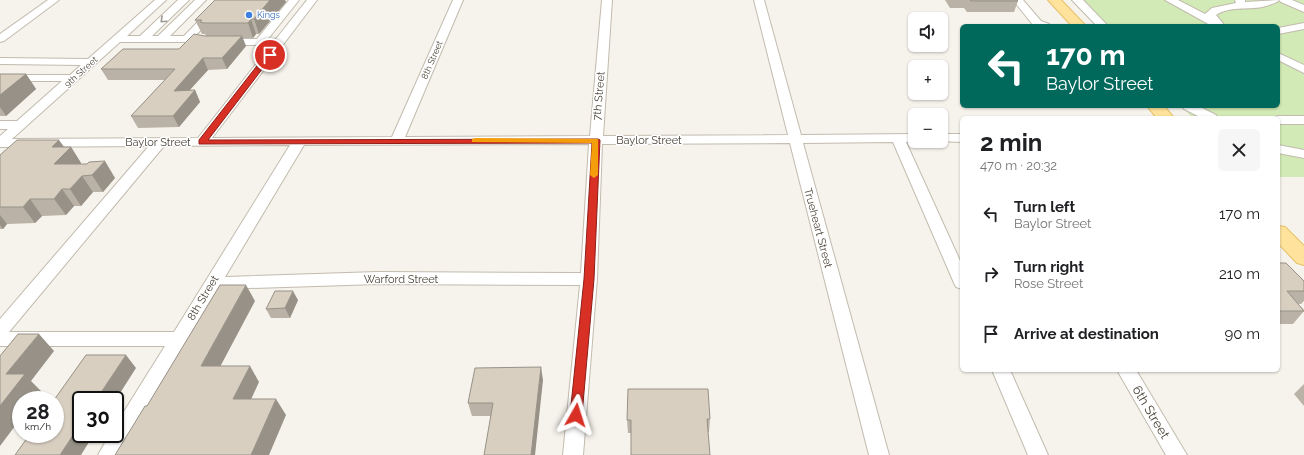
<!DOCTYPE html>
<html lang="en">
<head>
<meta charset="utf-8">
<style>
  body { margin:0; font-family:Raleway,sans-serif; background:#f6f6f6; color:#202124; height:100vh; display:flex; flex-direction:column; font-size:15px; white-space:nowrap }
  * { box-sizing:border-box; margin:0 }
  p { font-size:13px; color:#757577 }
  .icon { flex:none; width:22px; height:22px; fill:none; stroke:currentColor; stroke-width:2; stroke-linecap:round; stroke-linejoin:round }
  .map { position:relative; flex:1; overflow:hidden }
  .details { position:absolute; left:960px; top:116px; width:320px; height:256px; display:flex; flex-direction:column; background:#fff; border-radius:6px; box-shadow:0 1px 3px #0004 }
  .details>* { flex:none }
  .banner { position:absolute; left:960px; top:24px; width:320px; height:84px; border-radius:6px; box-shadow:0 1px 3px #0004; background:#00695c; color:#fff; overflow:hidden }
  .controls { position:absolute; left:908px; top:12px; display:grid; gap:8px }
  .controls a { display:grid; place-items:center; width:40px; height:40px; border-radius:6px; background:#fff; box-shadow:0 1px 3px #0004; font-size:20px }
  .speed { position:absolute; left:12px; top:391px; display:flex; gap:8px; font-size:20px; font-weight:700; text-align:center }
  .speed>* { display:grid; place-content:center; width:52px; height:52px; border-radius:50%; background:#fff; box-shadow:0 1px 3px #0004; line-height:1 }
  .speed small { font-size:10px; font-weight:400 }
  .speed .limit { border:2px solid #111; border-radius:6px; background:#fff; color:#111 }
  .pin { position:absolute; display:grid; place-items:center; width:34px; height:34px; color:#fff; margin:-17px; border:2px solid #fff; border-radius:50%; box-shadow:0 1px 4px #0007 }
  .me { position:absolute; width:44px; margin:-22px; rotate:6deg; stroke-linejoin:round; filter:drop-shadow(0 0 3px #0008) }
  .turn { display:flex; align-items:center; gap:14px; height:84px; padding:0 20px; font-size:18px }
  .turn .icon { width:52px; height:52px; stroke-width:2.5 }
  .turn b { display:block; font-size:28px; line-height:34px }
  .round { display:grid; place-items:center; flex:none; width:42px; height:42px; border-radius:6px; background:#f6f6f6 }
  .overview { display:flex; align-items:center; justify-content:space-between; height:68px; padding:0 20px }
  h1 { font-size:24px; font-weight:700; line-height:30px }
  ul { padding:0; list-style:none }
  li { display:flex; align-items:center; gap:12px; height:60px; padding:0 20px }
  li div { flex:1 }
  li b { display:block; font-size:15px }
  li em { font-style:normal }
  .map>svg:first-child { display:block }
  .green { fill:#d2eab5 }
  .lines { fill:none; stroke-linecap:round; stroke-linejoin:round }
  .minor-casing { stroke:#c2bbae; stroke-width:2 }
  .major-casing { stroke:#e6c16a; stroke-width:2 }
  .minor { fill:#fff; fill-rule:evenodd }
  .major { fill:#ffe39c; fill-rule:evenodd }
  .wall { fill:#bab2a6 }
  .shaded-wall { fill:#979187 }
  .building { fill:#d8cfc1; stroke:#979187 }
  .oneway { stroke:#9c9892 }
  .route { fill:#d93025; stroke:#8d1f18 }
  .slow { fill:#f59e0b }
  .shop-dot { fill:#3f7fe0; stroke:#fff; stroke-width:1.5 }
  .labels { text-anchor:middle; dominant-baseline:central; stroke-width:3; stroke-linejoin:round; paint-order:stroke }
  .far-shop-label { font-size:9px; fill:#366cbe; stroke:#fff; text-anchor:start }
  .far-street-label { font-size:9px; fill:#4b4439; stroke:#fff }
  .street-label { font-size:11px; fill:#4b4439; stroke:#fff }
  .near-street-label { font-size:13px; fill:#4b4439; stroke:#fff }
</style>
</head>
<body>
<div class="map">
<svg width="1304" height="455" viewBox="0 0 1304 455">
  <rect width="100%" height="100%" fill="#f6f3ec"/>
  <polygon class="green" points="1074,0 1304,0 1304,177 1278,177 1278,118 1193,118 1181,106 1278,106 1278,26 1100,26"/>
  <g class="lines">
    <defs>
      <g id="minor">
        <polygon points="48,0 59,0 4,41 0,42 0,34"/>
        <path d="M155,0h11l-39,36h13l38,-36h11l-37,36h6l37,-36h11l-36,36h14l35,-36h10l-34,36 15,3h47l32,-39h10l-31,39h8l31,-39h10l-105,138 180,-1 61,-137h10l-58,137 185,-1 12,-136h10l-9,136 185,-1 -34,-135h10l37,135 114,-1v7h4l-13,1 56,123v24l-6,-2 -2,-4 -61,-141 -90,1 86,312h-20l-79,-312 -188,1 -5,135 -14,176h-20l17,-170 -202,-1 -160,5 -99,166h-21l12,-21h5v-8l50,-80h-165v-27l149,-173 -149,1v-11l8,-7h-8v-8h17l45,-40h-62v-6h70l11,-10 -81,-1v-6l88,1zM120,42h72l18,3h61l-73,93 -186,1zM589,144l-8,129 -203,-1 -153,5 79,-132zM290,145l-116,187h-165l155,-186z"/>
        <polygon points="1013,0 1023,0 1041,21 1049,24 1050,26 1033,25"/>
        <polygon points="1072,0 1083,0 1108,26 1097,26"/>
        <path d="M1165,0h13l27,14 7,-6 24,-5 -1,-3h10v2l34,-2 -2,2c-5,2 -10,4 -15,5 -14,3 -33,-1 -46,8l9,11h-13z"/>
        <polygon points="1279,0 1292,0 1304,5 1304,12 1281,2"/>
        <polygon points="1304,23 1304,29 1278,34 1278,28"/>
        <polygon points="1278,53 1304,65 1304,73 1278,60"/>
        <polygon points="1182,106 1198,106 1216,115 1218,118 1202,118 1184,109"/>
        <polygon points="1278,116 1304,116 1304,124 1278,124 1278,118 1273,118"/>
        <polygon points="941,134 962,134 962,142 937,141 941,141"/>
        <polygon points="1278,145 1304,150 1304,158 1278,153"/>
        <polygon points="992,370 1010,370 1048,455 1028,455"/>
        <polygon points="1117,370 1136,370 1187,455 1166,455"/>
      </g>
      <g id="major">
        <polygon points="1048,0 1061,0 1086,26 1072,26"/>
        <polygon points="1147,106 1164,106 1174,118 1157,118"/>
        <polygon points="1278,226 1285,227 1304,246 1304,265 1297,263 1278,243"/>
      </g>
    </defs>
    <use href="#minor" class="minor-casing"/>
    <use href="#major" class="major-casing"/>
    <use href="#minor" class="minor"/>
    <use href="#major" class="major"/>
  </g>
  <g class="wall">
    <polygon points="215,0 285,0 286,2 259,34 256,34 253,38 242,38 246,46 227,69 208,70 189,90 195,90 200,102 179,127 138,128 131,116 165,80 108,80 101,69 179,49 206,36 205,34 202,34 195,20"/>
    <polygon points="945,0 1017,0 1018,1 1014,12 967,12 964,8 950,8"/>
    <polygon points="0,74 26,74 36,89 6,116 0,116"/>
    <polygon points="64,147 71,147 81,163 81,164 115,178 103,192 93,192 81,206 74,206 66,215 42,216 35,223 7,224 3,229 0,229 0,155"/>
    <polygon points="1278,263 1304,281 1304,301 1301,304 1298,304 1304,310 1304,311 1293,324 1278,324"/>
    <polygon points="298,300 290,318 271,318 266,309"/>
    <polygon points="543,380 491,416 472,416 468,403"/>
    <polygon points="1304,384 1304,406 1294,394"/>
    <polygon points="710,419 709,432 628,433 627,420"/>
  </g>
  <g class="shaded-wall">
    <polygon points="270,0 285,0 286,2 259,34 254,19"/>
    <polygon points="251,19 256,34 253,38 248,23"/>
    <polygon points="242,36 246,46 227,69 222,58"/>
    <polygon points="203,58 208,70 179,102 174,91"/>
    <polygon points="26,74 36,89 6,116 0,107 0,95"/>
    <polygon points="195,90 200,102 179,127 173,116"/>
    <polygon points="59,140 67,151 71,147 81,163 65,181 54,164 52,147"/>
    <polygon points="105,161 115,178 103,192 92,175"/>
    <polygon points="82,176 93,192 81,206 70,189"/>
    <polygon points="62,189 74,206 66,215 54,199"/>
    <polygon points="30,199 42,216 35,223 23,207"/>
    <polygon points="0,215 7,224 3,229 0,225"/>
    <polygon points="246,285 255,301 212,382 201,366"/>
    <polygon points="293,291 298,300 290,318 285,308"/>
    <polygon points="39,334 54,351 31,381 41,391 34,400 21,400 21,418 0,446 0,406 6,374"/>
    <polygon points="126,355 136,368 115,401 115,400 96,400"/>
    <polygon points="250,366 259,382 244,415 233,399"/>
    <polygon points="541,367 543,380 535,455 531,455"/>
    <polygon points="276,399 286,415 269,455 251,455"/>
    <polygon points="81,423 81,434 94,434 81,455 60,455"/>
  </g>
  <g class="building">
    <polygon points="215,0 270,0 254,19 251,19 248,23 204,23 200,22 202,20 195,20"/>
    <polygon points="970,0 1017,0 1018,1 971,1"/>
    <polygon points="194,34 205,36 242,36 222,58 203,58 174,91 195,90 173,116 131,116 175,69 101,69 123,49 179,49"/>
    <polygon points="0,74 26,74 0,95"/>
    <polygon points="17,140 59,140 52,147 71,147 54,164 87,164 89,162 105,161 92,175 82,176 70,189 62,189 54,199 30,199 23,207 0,207 0,155"/>
    <polygon points="1278,263 1286,263 1304,281 1304,291 1287,291 1304,311 1278,311"/>
    <polygon points="220,285 246,285 201,366 250,366 233,399 276,399 251,455 115,455 145,406 147,406"/>
    <polygon points="275,291 293,291 285,308 266,309"/>
    <polygon points="18,334 39,334 6,374 25,374 0,406 0,356"/>
    <polygon points="86,355 126,355 96,400 81,400 81,423 60,455 15,455 30,434 55,434 55,400 54,400"/>
    <polygon points="541,367 531,455 484,455 493,403 468,403 475,368"/>
    <polygon points="628,389 708,389 710,419 707,419 710,455 631,455 631,420 627,420"/>
  </g>
  <defs><path id="oneway-chevron" d="M-2-3.5L2.5 0L-2 3.5" fill="none" stroke-width="1.6" stroke-linecap="round" stroke-linejoin="round"/></defs>
  <use class="oneway" href="#oneway-chevron" transform="translate(163 20) rotate(137)"/>
  <polygon class="route" points="267,53 273,55 208,140 598,139 600,140 594,279 582,415 580,418 576,420 572,418 570,415 584,279 592,143 199,144 199,140"/>
  <polygon class="slow" points="475,138 598,139 598,175 594,178 590,175 592,143 472,142 472,139"/>
  <circle class="shop-dot" cx="249" cy="15" r="4"/>
  <g class="labels">
    <g class="far-shop-label">
      <text x="257" y="15">Kings</text>
    </g>
    <g class="far-street-label">
      <text transform="translate(432 60) rotate(-67)">8th Street</text>
      <text transform="translate(81 72) rotate(-42)">9th Street</text>
    </g>
    <g class="street-label">
      <text transform="translate(599 96) rotate(-85)">7th Street</text>
      <text x="649" y="140">Baylor Street</text>
      <text x="158" y="142">Baylor Street</text>
      <text transform="translate(818 228) rotate(75)">Trueheart Street</text>
      <text x="401" y="279">Warford Street</text>
      <text transform="translate(203 298) rotate(-59)">8th Street</text>
    </g>
    <g class="near-street-label">
      <text transform="translate(1151 412) rotate(59)">6th Street</text>
    </g>
  </g>
</svg>
<div class="controls">
<a><svg class="icon" aria-label="sound" viewBox="0 0 24 24"><path d="M4 9h4l5-4v14l-5-4H4zM17 9q2 3 0 6"/></svg></a>
<a>+</a>
<a>−</a>
</div>
<div class="speed"><div>28<small>km/h</small></div><div class="limit">30</div></div>
<div class="pin" style="left:270px;top:55px;background:#d93025"><svg class="icon" aria-label="arrive" viewBox="0 0 24 24"><path d="M6 21V4h12l-3 4 3 4H6"/></svg></div>
<svg class="me" style="left:576px;top:415px" viewBox="-20 -20 40 40"><path d="M0-17L14 15 0 8-14 15z" fill="#d93025" stroke="#fff" stroke-width="4"/></svg>
<div class="banner">
<div class="turn"><svg class="icon" aria-label="left" viewBox="0 0 24 24"><path d="M17 20v-9H6M10 6l-5 5 5 5"/></svg><div><b>170 m</b>Baylor Street</div></div>
</div>
<section class="details">
<div class="overview"><div><h1>2 min</h1><p>470 m · 20:32</p></div><a class="round"><svg class="icon" aria-label="close" viewBox="0 0 24 24"><path d="M6 6l12 12M18 6L6 18"/></svg></a></div>
<ul>
<li><svg class="icon" aria-label="left" viewBox="0 0 24 24"><path d="M17 20v-9H6M10 6l-5 5 5 5"/></svg><div><b>Turn left</b><p>Baylor Street</p></div><em>170 m</em></li>
<li><svg class="icon" aria-label="right" viewBox="0 0 24 24"><path d="M7 20v-9h11M14 6l5 5-5 5"/></svg><div><b>Turn right</b><p>Rose Street</p></div><em>210 m</em></li>
<li><svg class="icon" aria-label="arrive" viewBox="0 0 24 24"><path d="M6 21V4h12l-3 4 3 4H6"/></svg><div><b>Arrive at destination</b></div><em>90 m</em></li>
</ul>
</section>
</div>
</body>
</html>
